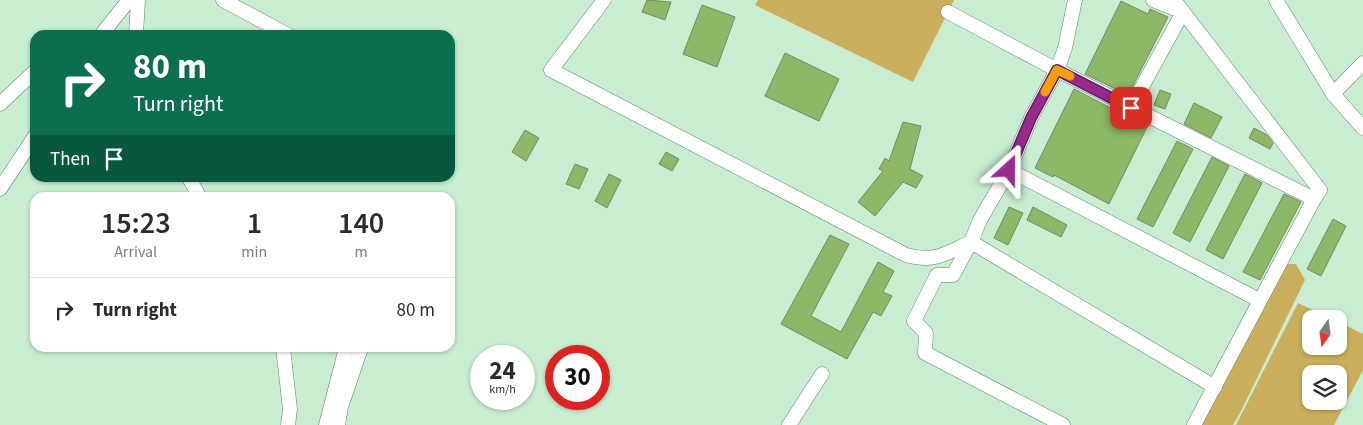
<!DOCTYPE html>
<html lang="en">
<head>
<meta charset="utf-8">
<style>
  body { margin:0; font-family:"Source Sans 3",sans-serif; background:#f2f2f3; color:#2b2b33; height:100vh; display:flex; flex-direction:column; font-size:19px; white-space:nowrap }
  * { box-sizing:border-box; margin:0 }
  p { font-size:16px; color:#7c7c81 }
  .icon { flex:none; width:28px; height:28px; fill:none; stroke:currentColor; stroke-width:2; stroke-linecap:round; stroke-linejoin:round }
  .map { position:relative; flex:1; overflow:hidden }
  .drawer { position:absolute; left:30px; top:192px; width:425px; height:160px; display:flex; flex-direction:column; background:#fff; border-radius:15px; box-shadow:0 1px 4px #0004 }
  .drawer>* { flex:none }
  .guide { position:absolute; left:30px; top:30px; width:425px; height:152px; border-radius:15px; box-shadow:0 1px 4px #0004; background:#0b6e4f; color:#fff; overflow:hidden }
  .needle { width:32px; rotate:194deg }
  .tools { position:absolute; left:1302px; top:310px; display:grid; gap:10px }
  .tools a { display:grid; place-items:center; width:45px; height:45px; border-radius:10px; background:#fff; box-shadow:0 1px 4px #0004; font-size:25px }
  .speed { position:absolute; left:470px; top:345px; display:flex; gap:10px; font-size:25px; font-weight:700; text-align:center }
  .speed>* { display:grid; place-content:center; width:65px; height:65px; border-radius:50%; background:#fff; box-shadow:0 1px 4px #0004; line-height:1 }
  .speed small { font-size:12px; font-weight:400 }
  .speed .limit { border:8px solid #d22; background:#fff; color:#111 }
  .pin { position:absolute; display:grid; place-items:center; width:42px; height:42px; color:#fff; margin:-21px; border-radius:10px; box-shadow:0 2px 8px #0006 }
  .me { position:absolute; width:55px; margin:-28px; rotate:24deg; stroke-linejoin:round; filter:drop-shadow(0 0 4px #0008) }
  .turn { display:flex; align-items:center; gap:18px; height:105px; padding:0 20px; font-size:22px }
  .turn .icon { width:65px; height:65px; stroke-width:2.5 }
  .turn b { display:block; font-size:35px; line-height:42px }
  .then { display:flex; align-items:center; height:48px; padding:0 20px; background:#0003; gap:10px; font-size:19px }
  .eta { display:flex; justify-content:space-evenly; align-items:center; height:85px; text-align:center }
  .eta b { font-size:30px; font-weight:600; line-height:35px }
  ul { padding:0; list-style:none }
  li { display:flex; align-items:center; gap:15px; height:65px; padding:0 20px; border-top:1px solid #e1e1e2 }
  li div { flex:1 }
  li b { display:block; font-size:19px }
  li em { font-style:normal }
  .map>svg:first-child { display:block }
  .green { fill:#caae5b; fill-rule:evenodd }
  .building { fill:#8db867; stroke:#768967 }
  .lines { fill:none; stroke-linecap:round; stroke-linejoin:round }
  .minor-casing { stroke:#62856a; stroke-width:15 }
  .minor { stroke:#fff; stroke-width:14 }
  .route-casing { stroke:#621d5c; stroke-width:12 }
  .route { stroke:#972c8e; stroke-width:9 }
  .slow { stroke:#f59e0b; stroke-width:9 }
</style>
</head>
<body>
<div class="map">
<svg width="1363" height="425" viewBox="0 0 1363 425">
  <rect width="100%" height="100%" fill="#c8edd0"/>
  <g class="green">
    <polygon points="758,0 954,0 913,82 755,5"/>
    <polygon points="1282,264 1296,264 1305,280 1240,413 1233,425 1196,425"/>
    <path d="M1298,303l33,16h-20v27h28v-24l24,12v36l-29,55h-98zM1311,374h28v27h-28z"/>
  </g>
  <g class="building">
    <polygon points="647,0 671,2 665,20 642,12"/>
    <polygon points="1121,1 1148,14 1150,9 1168,17 1128,95 1085,74"/>
    <polygon points="702,5 735,17 717,67 683,54"/>
    <polygon points="785,53 839,79 819,121 765,96"/>
    <polygon points="1074,89 1147,127 1109,204 1054,175 1053,177 1035,168"/>
    <polygon points="1160,90 1171,94 1165,109 1154,105"/>
    <polygon points="1194,103 1222,117 1211,138 1184,124"/>
    <polygon points="903,122 921,126 910,169 923,176 916,188 903,182 875,216 858,202 883,171 879,169 885,158 889,161"/>
    <polygon points="1254,128 1267,135 1273,143 1270,149 1249,138"/>
    <polygon points="525,130 539,138 526,161 512,152"/>
    <polygon points="1177,141 1193,149 1153,227 1137,219"/>
    <polygon points="666,152 679,159 672,171 659,164"/>
    <polygon points="1212,157 1229,166 1190,242 1173,233"/>
    <polygon points="575,164 588,169 579,189 566,184"/>
    <polygon points="609,174 621,180 607,208 595,201"/>
    <polygon points="1245,174 1262,183 1223,259 1206,250"/>
    <polygon points="1284,194 1301,202 1260,280 1243,272"/>
    <polygon points="1009,207 1023,213 1008,245 994,238"/>
    <polygon points="1033,207 1067,225 1061,237 1027,220"/>
    <polygon points="1333,219 1346,226 1321,276 1307,269"/>
    <polygon points="830,235 849,244 811,316 841,332 878,262 894,271 883,292 892,296 881,316 873,312 847,359 781,324"/>
  </g>
  <g class="lines">
    <defs>
      <g id="minor">
        <polyline points="223,0 288,35"/>
        <path d="M604,0l-53,70 355,185c29,8 38,-1 65,-13l9,-22 29,-50 22,-52 26,-48 8,-22 10,-48"/>
        <polyline points="1276,0 1333,94 1363,128"/>
        <polyline points="948,12 1057,70 1314,199 1320,190 1174,0"/>
        <polyline points="101,35 129,0"/>
        <polyline points="136,35 138,0"/>
        <polyline points="1333,94 1363,63"/>
        <polyline points="0,104 35,71"/>
        <polyline points="1131,107 1183,12 1153,0"/>
        <polyline points="1009,170 1259,300"/>
        <polyline points="189,178 200,198"/>
        <polyline points="0,189 35,136"/>
        <polyline points="283,348 290,409 288,425"/>
        <polyline points="326,425 346,348"/>
        <polyline points="338,425 341,407 361,348"/>
        <polyline points="789,425 822,374"/>
        <polyline points="1063,425 925,353 926,333 914,321 937,275 953,275 971,242 1215,387"/>
        <polyline points="1194,425 1314,199"/>
      </g>
    </defs>
    <use href="#minor" class="minor-casing"/>
    <use href="#minor" class="minor"/>
  </g>
  <g class="lines">
    <defs>
      <polyline id="route" points="1009,170 1031,118 1057,70 1131,108"/>
    </defs>
    <use href="#route" class="route-casing"/>
    <use href="#route" class="route"/>
    <polyline class="slow" points="1045,92 1057,70 1070,76"/>
  </g>
</svg>
<div class="tools">
<a><svg class="needle" viewBox="-14 -14 28 28"><path d="M0-13l5 13h-10z" fill="#e53935"/><path d="M0 13l5-13h-10z" fill="#7c7c81"/></svg></a>
<a><svg class="icon" aria-label="layers" viewBox="0 0 24 24"><path d="M12 4l9 5-9 5-9-5zM3 14l9 5 9-5"/></svg></a>
</div>
<div class="speed"><div>24<small>km/h</small></div><div class="limit">30</div></div>
<div class="pin" style="left:1131px;top:108px;background:#d93025"><svg class="icon" aria-label="arrive" viewBox="0 0 24 24"><path d="M6 21V4h12l-3 4 3 4H6"/></svg></div>
<svg class="me" style="left:1009px;top:170px" viewBox="-20 -20 40 40"><path d="M0-17L14 15 0 8-14 15z" fill="#972c8e" stroke="#fff" stroke-width="4"/></svg>
<div class="guide">
<div class="turn"><svg class="icon" aria-label="right" viewBox="0 0 24 24"><path d="M7 20v-9h11M14 6l5 5-5 5"/></svg><div><b>80 m</b>Turn right</div></div>
<div class="then">Then<svg class="icon" aria-label="arrive" viewBox="0 0 24 24"><path d="M6 21V4h12l-3 4 3 4H6"/></svg></div>
</div>
<section class="drawer">
<div class="eta">
<div><b>15:23</b><p>Arrival</p></div>
<div><b>1</b><p>min</p></div>
<div><b>140</b><p>m</p></div>
</div>
<ul>
<li><svg class="icon" aria-label="right" viewBox="0 0 24 24"><path d="M7 20v-9h11M14 6l5 5-5 5"/></svg><div><b>Turn right</b></div><em>80 m</em></li>
</ul>
</section>
</div>
</body>
</html>
